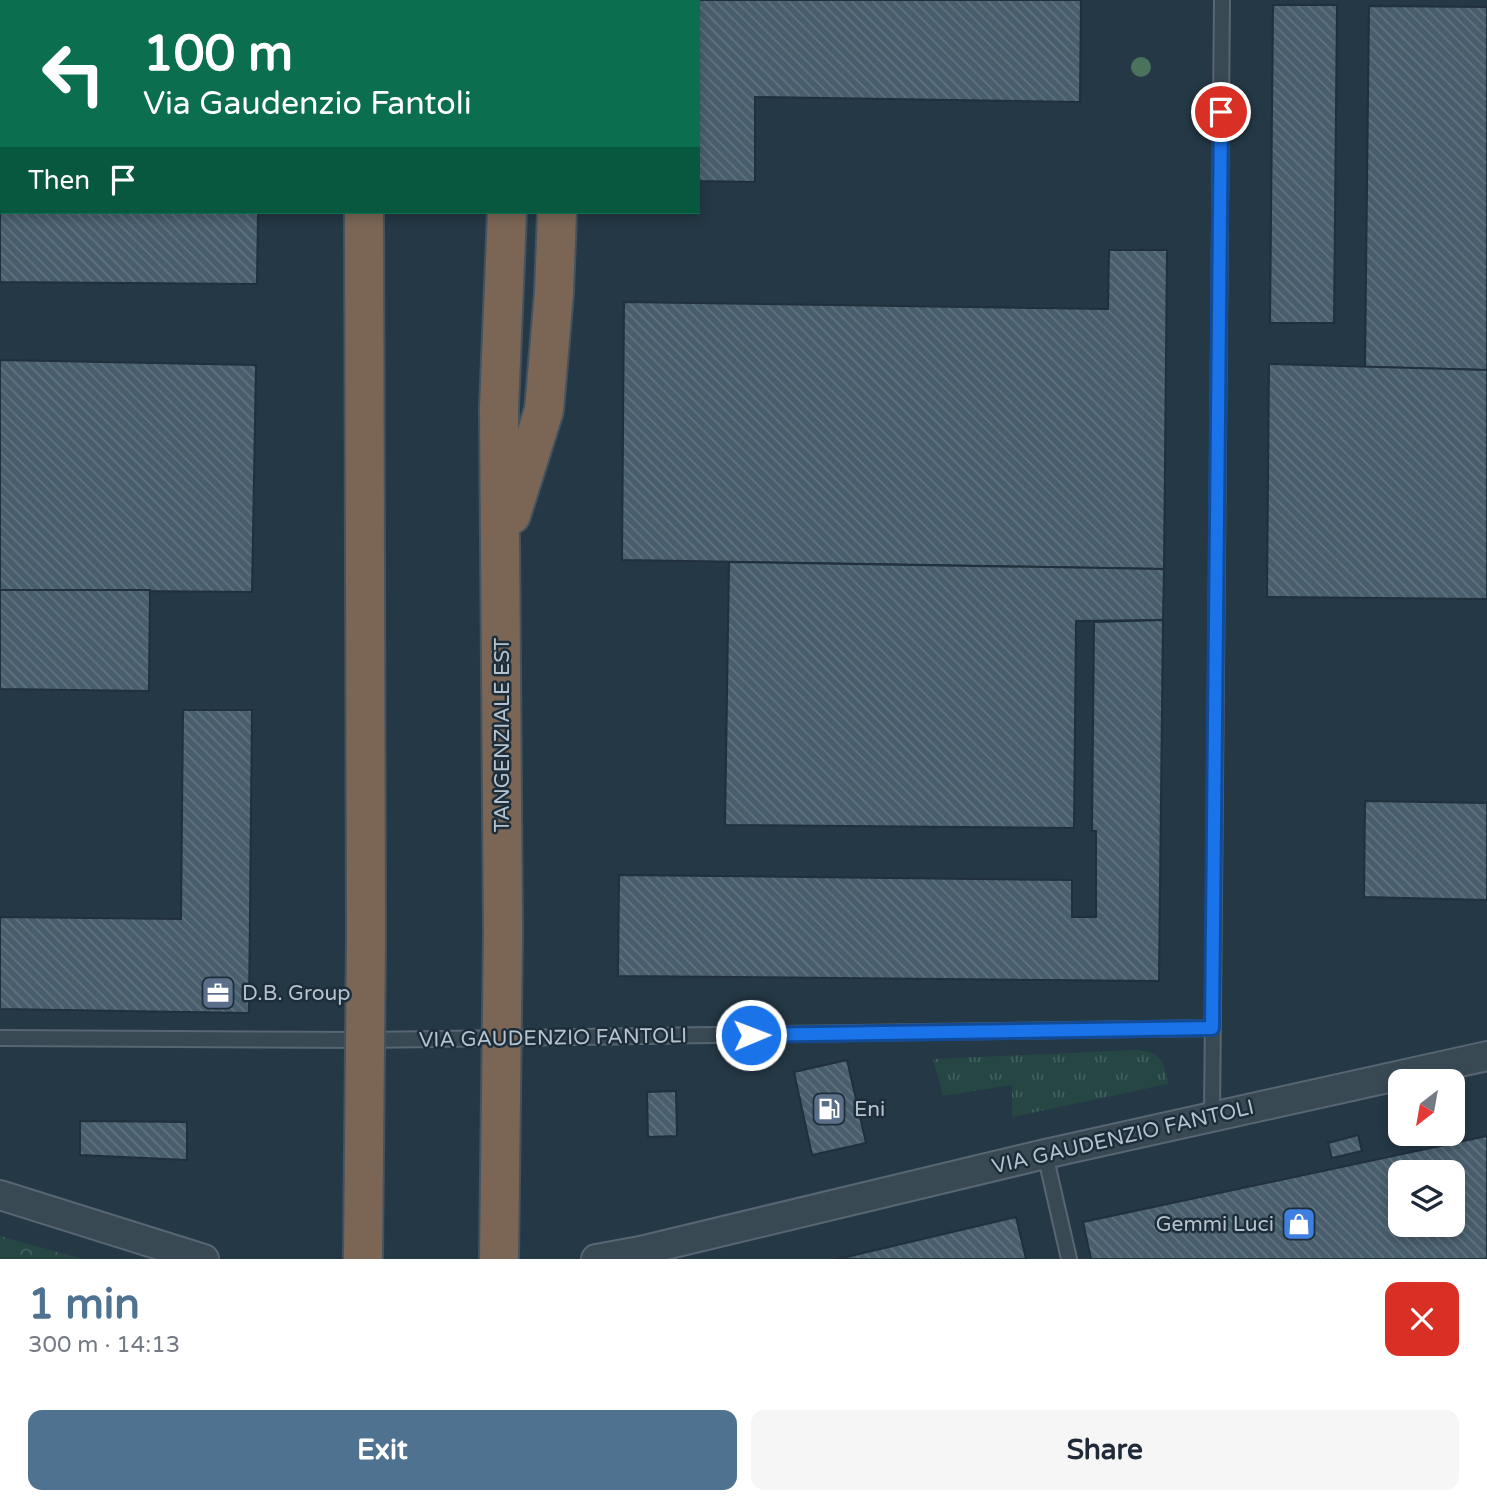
<!DOCTYPE html>
<html lang="en">
<head>
<meta charset="utf-8">
<style>
  body { margin:0; font-family:"Varela Round",sans-serif; background:#f6f6f7; color:#1f2937; height:100vh; display:flex; flex-direction:column; font-size:26px; white-space:nowrap }
  * { box-sizing:border-box; margin:0 }
  p { font-size:23px; color:#747a83 }
  .icon { flex:none; width:38px; height:38px; fill:none; stroke:currentColor; stroke-width:2; stroke-linecap:round; stroke-linejoin:round }
  .map { position:relative; height:1259px; overflow:hidden }
  .drawer { display:flex; flex-direction:column; background:#fff; flex:1 }
  .drawer>* { flex:none }
  .hud { position:absolute; left:0px; top:0px; width:700px; height:214px; box-shadow:0 4px 10px #0003; background:#0b6e4f; color:#fff; overflow:hidden }
  .needle { width:46px; rotate:211deg }
  .fabs { position:absolute; left:1388px; top:1069px; display:grid; gap:14px }
  .fabs a { display:grid; place-items:center; width:77px; height:77px; border-radius:14px; background:#fff; box-shadow:0 4px 10px #0003; font-size:35px }
  .pin { position:absolute; display:grid; place-items:center; width:60px; height:60px; color:#fff; margin:-30px; border:4px solid #fff; border-radius:50%; box-shadow:0 2px 7px #0007 }
  .me { position:absolute; width:77px; margin:-38px; rotate:89deg; stroke-linejoin:round; filter:drop-shadow(0 0 5px #0008) }
  .turn { display:flex; align-items:center; gap:24px; height:147px; padding:0 28px; font-size:32px }
  .turn .icon { width:91px; height:91px; stroke-width:2.5 }
  .turn b { display:block; font-size:49px; line-height:60px }
  .then { display:flex; align-items:center; height:66px; padding:0 28px; background:#0003; gap:14px; font-size:26px }
  .round { display:grid; place-items:center; flex:none; width:74px; height:74px; border-radius:14px; background:#f6f6f7 }
  .overview { display:flex; align-items:center; justify-content:space-between; height:119px; padding:0 28px }
  h1 { font-size:42px; font-weight:700; line-height:52px; color:#4f7291 }
  .primary-button { display:flex; gap:14px; margin-top:auto; padding:14px 28px }
  .primary-button a { flex:1; height:80px; border-radius:14px; background:#4f7291; color:#fff; font-size:28px; font-weight:700; line-height:80px; text-align:center }
  .primary-button a+a { background:#f6f6f7; color:#1f2937 }
  .map>svg:first-child { display:block }
  .grass { fill:url(#grass-tufts) }
  .park { fill:url(#park-crowns) }
  .building { fill:url(#building-back-hatch); stroke:#20303c; stroke-width:2; fill-rule:evenodd }
  .lines { fill:none; stroke-linecap:round; stroke-linejoin:round }
  .lane-casing { stroke:#576672; stroke-width:18 }
  .street-casing { stroke:#576672; stroke-width:32 }
  .highway-casing { stroke:#44535f; stroke-width:42 }
  .lane { stroke:#394954; stroke-width:14 }
  .street { stroke:#394954; stroke-width:28 }
  .highway { stroke:#7b6655; stroke-width:38 }
  .highway-bridge-casing { stroke:#44535f; stroke-width:42; stroke-linecap:butt }
  .highway-bridge { stroke:#7b6655; stroke-width:38 }
  .tree { fill:#4b725c }
  .route-casing { stroke:#114b97; stroke-width:18 }
  .route { stroke:#1a73e8; stroke-width:12 }
  .labels { text-anchor:middle; dominant-baseline:central; stroke-width:5; stroke-linejoin:round; paint-order:stroke }
  .street-label { font-size:21px; fill:#b6c3ce; stroke:#1d2e3a }
  .poi-label { font-size:21px; fill:#b6c3ce; stroke:#1d2e3a; text-anchor:start }
</style>
</head>
<body>
<div class="map">
<svg width="1487" height="1259" viewBox="0 0 1487 1259">
  <defs>
    <pattern id="grass-tufts" width="24" height="20" patternUnits="userSpaceOnUse" patternTransform="scale(1.75)"><rect width="24" height="20" fill="#264644"/><path d="M3 7l-1-3M5 7V3M7 7l1-3M15 17l-1-3M17 17v-4M19 17l1-3" fill="none" stroke="#435f5e"/></pattern>
    <pattern id="park-crowns" width="20" height="18" patternUnits="userSpaceOnUse" patternTransform="scale(1.75)"><rect width="20" height="18" fill="#264644"/><path d="M2 6a3 3 0 1 1 6 0M12 15a3 3 0 1 1 6 0" fill="none" stroke="#435f5e"/></pattern>
    <pattern id="building-back-hatch" width="6" height="6" patternUnits="userSpaceOnUse" patternTransform="scale(1.75)"><rect width="6" height="6" fill="#485e6c"/><path d="M-1 5l2 2M0 0l6 6M5-1l2 2" fill="none" stroke="#607380"/></pattern>
  </defs>
  <rect width="100%" height="100%" fill="#243845"/>
  <path class="grass" d="M1137,1050c23,1 28,12 31,34l-156,33v-32l-69,11 -10,-37z"/>
  <polygon class="park" points="0,1236 83,1259 0,1259"/>
  <g class="building">
    <polygon points="0,0 261,0 2,2 2,89"/>
    <polygon points="627,0 1081,0 1080,102 755,97 755,182 698,181 698,2"/>
    <polygon points="1273,5 1337,5 1334,323 1270,323"/>
    <polygon points="1369,6 1487,7 1487,370 1365,367"/>
    <polygon points="0,180 2,212 258,212 257,284 0,282"/>
    <polygon points="1109,250 1167,250 1164,569 622,560 624,302 1108,309"/>
    <polygon points="0,360 256,365 252,592 0,590"/>
    <polygon points="1269,364 1487,370 1487,599 1267,597"/>
    <polygon points="729,562 1164,569 1163,620 1076,621 1074,828 725,825"/>
    <polygon points="0,590 150,590 149,691 0,689"/>
    <polygon points="1163,620 1159,981 618,976 619,875 1072,880 1072,917 1096,917 1096,831 1092,831 1094,622"/>
    <polygon points="183,710 252,710 249,1013 0,1009 0,917 181,919"/>
    <polygon points="1365,801 1487,803 1487,900 1364,897"/>
    <polygon points="847,1060 866,1143 812,1155 794,1072"/>
    <polygon points="676,1091 677,1136 648,1137 647,1092"/>
    <polygon points="80,1121 187,1122 187,1160 80,1155"/>
    <polygon points="1358,1135 1362,1151 1332,1158 1328,1143"/>
    <path d="M1487,1136v123h-396l-8,-37zM1400,1172h52v53h-52z"/>
    <polygon points="1016,1217 1026,1259 838,1259"/>
  </g>
  <g class="lines">
    <defs>
      <g id="lane">
        <polyline points="0,1038 364,1040 1212,1028"/>
        <polyline points="1212,1117 1222,0"/>
        <polyline points="1045,1154 1069,1259"/>
      </g>
      <g id="street">
        <polyline points="0,1195 204,1259"/>
        <polyline points="596,1259 640,1251 1045,1154 1487,1056"/>
      </g>
      <g id="highway">
        <polyline points="364,0 364,2"/>
        <polyline points="515,2 515,0"/>
        <polyline points="565,2 565,0"/>
        <polyline points="364,212 366,937"/>
        <polyline points="511,515 544,410 554,293 557,212"/>
        <polyline points="503,932 499,408 507,212"/>
      </g>
    </defs>
    <use href="#lane" class="lane-casing"/>
    <use href="#street" class="street-casing"/>
    <use href="#highway" class="highway-casing"/>
    <use href="#lane" class="lane"/>
    <use href="#street" class="street"/>
    <use href="#highway" class="highway"/>
    <defs>
      <g id="highway-bridge">
        <polyline points="363,1259 366,937"/>
        <polyline points="499,1259 503,932"/>
      </g>
    </defs>
    <use href="#highway-bridge" class="highway-bridge-casing"/>
    <use href="#highway-bridge" class="highway-bridge"/>
  </g>
  <circle class="tree" cx="1141" cy="67" r="10"/>
  <g class="lines">
    <defs>
      <polyline id="route" points="751,1035 1212,1028 1221,112"/>
    </defs>
    <use href="#route" class="route-casing"/>
    <use href="#route" class="route"/>
  </g>
  <defs>
    <symbol id="office-square" viewBox="-11 -11 22 22"><rect x="-9" y="-9" width="18" height="18" rx="4" fill="#5c6f8a" stroke="#1d2e3a"/><path d="M-6-3h4V-5.5h4V-3h4V5H-6ZM-1-4.5V-3h2v-1.5ZM-6 0V1H6V0Z" fill="#fff"/></symbol>
    <symbol id="fuel-square" viewBox="-11 -11 22 22"><rect x="-9" y="-9" width="18" height="18" rx="4" fill="#5c6f8a" stroke="#1d2e3a"/><path d="M-5.5-6h7V0h2V4h1.3V-2.5L3-4.5l.8-.8L6-3V5H2.5V1h-1V6h-7ZM-4.2-4.7v3.2H.2V-4.7Z" fill="#fff"/></symbol>
    <symbol id="shop-square" viewBox="-11 -11 22 22"><rect x="-9" y="-9" width="18" height="18" rx="4" fill="#3f7fe0" stroke="#1d2e3a"/><path d="M-5-2.5h2.3a2.7 3.5 0 0 1 5.4 0H5L5.5 6h-11ZM-1.5-2.5h3a1.5 2.3 0 0 0-3 0Z" fill="#fff"/></symbol>
  </defs>
  <g fill-rule="evenodd">
    <use href="#office-square" x="199" y="974" width="38" height="38"/>
    <use href="#fuel-square" x="810" y="1090" width="38" height="38"/>
    <use href="#shop-square" x="1280" y="1205" width="38" height="38"/>
  </g>
  <g class="labels">
    <g class="street-label">
      <text transform="translate(502 735) rotate(-90)">TANGENZIALE EST</text>
      <text transform="translate(553 1038) rotate(-1)">VIA GAUDENZIO FANTOLI</text>
      <text transform="translate(1123 1137) rotate(-13)">VIA GAUDENZIO FANTOLI</text>
    </g>
    <g class="poi-label">
      <text x="242" y="993">D.B. Group</text>
      <text x="854" y="1109">Eni</text>
      <text x="1274" y="1224" text-anchor="end">Gemmi Luci</text>
    </g>
  </g>
</svg>
<div class="fabs">
<a><svg class="needle" viewBox="-14 -14 28 28"><path d="M0-13l5 13h-10z" fill="#e53935"/><path d="M0 13l5-13h-10z" fill="#747a83"/></svg></a>
<a><svg class="icon" aria-label="layers" viewBox="0 0 24 24"><path d="M12 4l9 5-9 5-9-5zM3 14l9 5 9-5"/></svg></a>
</div>
<div class="pin" style="left:1221px;top:112px;background:#d93025"><svg class="icon" aria-label="arrive" viewBox="0 0 24 24"><path d="M6 21V4h12l-3 4 3 4H6"/></svg></div>
<svg class="me" style="left:751px;top:1035px" viewBox="-20 -20 40 40"><circle r="17" fill="#1a73e8" stroke="#fff" stroke-width="3"/><path d="M0-11L8 9 0 5-8 9z" fill="#fff"/></svg>
<div class="hud">
<div class="turn"><svg class="icon" aria-label="left" viewBox="0 0 24 24"><path d="M17 20v-9H6M10 6l-5 5 5 5"/></svg><div><b>100 m</b>Via Gaudenzio Fantoli</div></div>
<div class="then">Then<svg class="icon" aria-label="arrive" viewBox="0 0 24 24"><path d="M6 21V4h12l-3 4 3 4H6"/></svg></div>
</div>
</div>
<section class="drawer">
<div class="overview"><div><h1>1 min</h1><p>300 m · 14:13</p></div><a class="round" style="background:#d93025;color:#fff"><svg class="icon" aria-label="close" viewBox="0 0 24 24"><path d="M6 6l12 12M18 6L6 18"/></svg></a></div>
<div class="primary-button"><a>Exit</a><a>Share</a></div>
</section>
</body>
</html>
